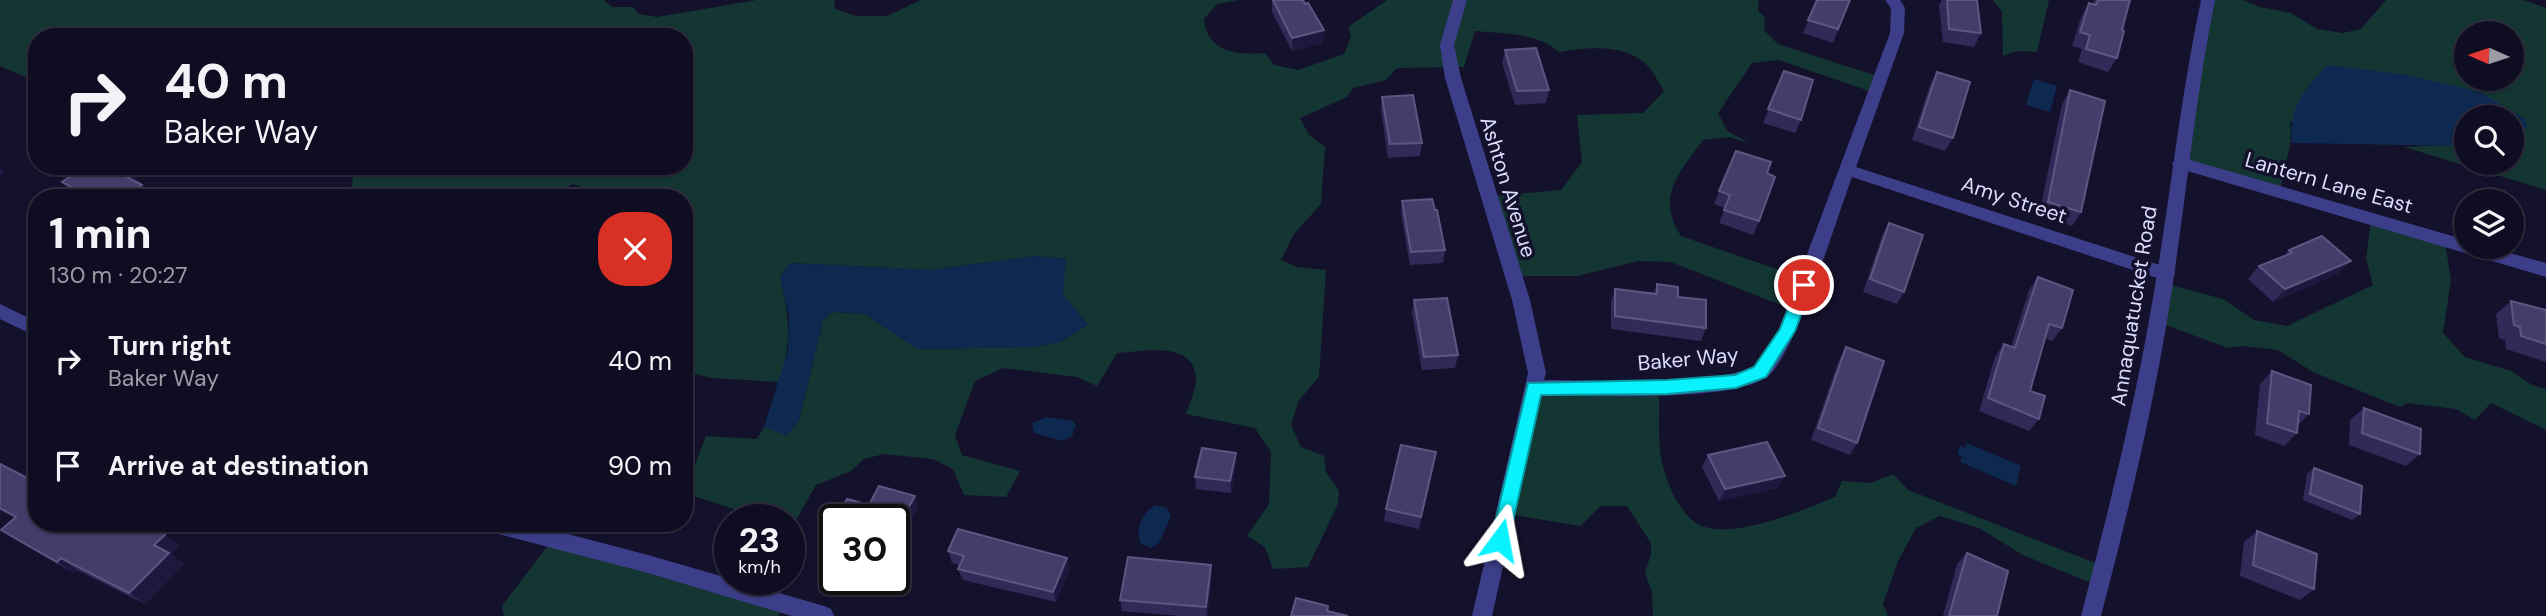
<!DOCTYPE html>
<html lang="en">
<head>
<meta charset="utf-8">
<style>
  body { margin:0; font-family:"DM Sans",sans-serif; background:#1d1b2e; color:#f1f3f6; height:100vh; display:flex; flex-direction:column; font-size:26px; white-space:nowrap }
  * { box-sizing:border-box; margin:0 }
  p { font-size:23px; color:#9b9ca5 }
  .icon { flex:none; width:38px; height:38px; fill:none; stroke:currentColor; stroke-width:2; stroke-linecap:round; stroke-linejoin:round }
  .map { position:relative; flex:1; overflow:hidden }
  .panel { position:absolute; left:28px; top:189px; width:665px; height:343px; display:flex; flex-direction:column; background:#0f0d21; border-radius:28px; box-shadow:0 2px 5px #0004,0 0 0 2px #2f2d3f }
  .panel>* { flex:none }
  .banner { position:absolute; left:28px; top:28px; width:665px; height:147px; border-radius:28px; box-shadow:0 2px 5px #0004,0 0 0 2px #2f2d3f; background:#0f0d21; color:#f1f3f6; overflow:hidden }
  .needle { width:46px; rotate:273deg }
  .tools { position:absolute; left:2454px; top:21px; display:grid; gap:14px }
  .tools a { display:grid; place-items:center; width:70px; height:70px; border-radius:50%; background:#0f0d21; box-shadow:0 2px 5px #0004,0 0 0 2px #2f2d3f; font-size:35px }
  .speed { position:absolute; left:714px; top:504px; display:flex; gap:14px; font-size:35px; font-weight:700; text-align:center }
  .speed>* { display:grid; place-content:center; width:91px; height:91px; border-radius:50%; background:#0f0d21; box-shadow:0 2px 5px #0004,0 0 0 2px #2f2d3f; line-height:1 }
  .speed small { font-size:18px; font-weight:400 }
  .speed .limit { border:4px solid #111; border-radius:10px; background:#fff; color:#111 }
  .pin { position:absolute; display:grid; place-items:center; width:60px; height:60px; color:#fff; margin:-30px; border:4px solid #fff; border-radius:50%; box-shadow:0 2px 7px #0007 }
  .me { position:absolute; width:77px; margin:-38px; rotate:13deg; stroke-linejoin:round; filter:drop-shadow(0 0 5px #0008) }
  .turn { display:flex; align-items:center; gap:24px; height:147px; padding:0 21px; font-size:32px }
  .turn .icon { width:91px; height:91px; stroke-width:2.5 }
  .turn b { display:block; font-size:49px; line-height:60px }
  .round { display:grid; place-items:center; flex:none; width:74px; height:74px; border-radius:28px; background:#1d1b2e }
  .summary { display:flex; align-items:center; justify-content:space-between; height:119px; padding:0 21px }
  h1 { font-size:42px; font-weight:800; line-height:52px }
  ul { padding:0; list-style:none }
  li { display:flex; align-items:center; gap:21px; height:105px; padding:0 21px }
  li div { flex:1 }
  li b { display:block; font-size:26px }
  li em { font-style:normal }
  .map>svg:first-child { display:block }
  .green { fill:#143633; fill-rule:evenodd }
  .water { fill:#0d294f }
  .lines { fill:none; stroke-linecap:round; stroke-linejoin:round }
  .minor { fill:#3d3e8a; fill-rule:evenodd }
  .tertiary { fill:#3d3e8a; fill-rule:evenodd }
  .wall { fill:#312a59 }
  .shaded-wall { fill:#1e183f }
  .building { fill:#443d6a; stroke:#5c5682; stroke-width:2 }
  .route { fill:#09f2fe; stroke:#069da5; stroke-width:2 }
  .labels { text-anchor:middle; dominant-baseline:central; stroke-width:7; stroke-linejoin:round; paint-order:stroke }
  .street-label { font-size:21px; fill:#dedcff; stroke:#14112c }
</style>
</head>
<body>
<div class="map">
<svg width="2546" height="616" viewBox="0 0 2546 616">
  <rect width="100%" height="100%" fill="#14112c"/>
  <g class="green">
    <path d="M0,0h604l8,7h21l6,7 18,3 100,-17h77l1,9 21,7h31l34,-16h318l-22,4 -13,15c3,34 34,36 61,34l9,12 24,5 46,-16 7,-17 -3,-10 39,-27h372l-1,10 7,8 -1,12 14,14 99,32 -5,16 -93,-32 -27,3 -34,50 9,18 22,12 -20,-6 -26,3c-23,32 -48,56 -22,96l121,42 -11,31 -120,-47 -33,-1 -61,15h-62l-24,-80 70,-6 21,-28 -5,-47 66,-2 21,-22c-5,-7 -9,-17 -15,-24 -22,-24 -61,-20 -90,-15 -22,-20 -55,-18 -84,-21l-11,36 -67,1 -11,12 -33,8 -6,9 -47,21 9,17 16,12 -4,57 -27,30 -13,26 16,7 29,3 -7,107 -20,23 -8,25 10,22 23,9 2,16 13,19 -1,13 -30,63 -35,2 -8,-22 -18,-11 22,-32 2,-52 -16,-24 -69,-14c3,-10 11,-26 10,-37 -3,-37 -54,-25 -79,-24l-20,33 -20,-9 -74,-9 -28,13 -20,54 7,20 58,16 -14,26 -42,-2 -11,-26 -20,-10 -49,-5 -20,5 -13,12 -35,14 -24,42 -3,-7h-21l-84,-27 22,-57 51,3 7,-12 23,8 12,-15 24,-100 10,-8 32,2 53,35 116,-2 26,-5 28,-17 -26,-31 4,-35 -32,-3 -104,14 -140,-7 -10,14c10,43 12,62 -1,105l-68,-4 -27,-7v-173h-80l-3,-5 -28,-9 -25,14h-204l8,-13 2,-19h330v-129h-647v45l-37,-16z"/>
    <polygon points="1993,0 2049,0 2037,52 2016,51 2003,56 2002,12"/>
    <path d="M2208,0h35l17,7 31,6 26,16 26,4 18,-4 25,-29h137l23,8v182l-142,-43 62,-3v19h45v-29l16,-7 -47,-35 -190,30 1,19 -11,49 -91,-23zM2466,33h45v46h-45z"/>
    <polygon points="2371,221 2445,243 2451,280 2443,333 2465,357 2511,371 2532,385 2546,389 2546,430 2491,403 2475,420 2456,409 2407,403 2400,407 2313,372 2278,350 2243,346 2228,348 2158,322 2163,283 2223,299 2254,320 2287,326 2373,285 2366,258"/>
    <path d="M1659,388c1,24 -2,52 3,75 5,20 16,48 34,60 31,20 107,-13 139,-26l7,-16 29,2 22,-9 15,16 190,74 -2,21 -73,-30 -44,-27 -39,-12 -24,12 -18,33 -15,43 5,12h-235l-1,-24 -7,-19 6,-19v-11l-24,-37h-26l-21,20 -72,-12 25,-125z"/>
    <polygon points="549,544 781,612 778,616 504,616 502,606"/>
  </g>
  <g class="water">
    <path d="M2328,65l80,10 72,17 45,27 2,8 -16,7v-17h-45v27l-7,2 -167,-3c-4,-34 12,-55 36,-78z"/>
    <polygon points="2034,79 2057,86 2050,112 2026,105"/>
    <polygon points="1034,256 1066,259 1063,294 1088,325 1060,342 1034,347 917,349 865,314 833,312 823,320 799,420 787,436 764,427 788,350 789,316 780,277 790,263 930,270"/>
    <polygon points="1046,417 1073,421 1076,425 1072,436 1062,441 1034,433 1032,423"/>
    <polygon points="1967,443 2021,466 2016,486 1960,462 1962,457 1957,454 1960,446 1965,448"/>
    <path d="M1156,505l11,3 4,8 -12,27 -8,5 -10,-4c-7,-15 2,-32 15,-39z"/>
  </g>
  <g class="lines">
    <g class="minor">
      <path d="M1453,0h14l-13,45 7,33 69,222 16,73 -2,7c40,0 184,6 211,-15 11,-8 17,-24 24,-36l111,-296 1,-25 -6,-8h15l5,8 -1,25 -48,134 316,102 3,5 -3,5 -6,2 -314,-104c-14,38 -58,181 -85,200 -38,26 -176,18 -226,18l-49,221h-20l56,-243 -16,-73 -67,-222 -5,-33z"/>
      <polygon points="2180,157 2466,240 2466,247 2488,247 2546,263 2546,277 2174,167 2172,163"/>
    </g>
    <g class="tertiary">
      <path d="M2201,0h14c-21,104 -30,210 -47,315 -17,102 -41,202 -67,301h-20c26,-99 51,-199 69,-301 19,-105 29,-211 51,-315z"/>
      <polygon points="0,304 37,322 37,337 0,319"/>
      <polygon points="481,523 526,523 648,555 824,606 831,609 834,616 792,616 648,573 491,532 484,529"/>
    </g>
  </g>
  <g class="wall">
    <polygon points="1272,0 1303,0 1323,43 1292,51 1272,12"/>
    <polygon points="1817,0 1850,0 1833,43 1803,33"/>
    <polygon points="1942,0 1977,0 1981,33 1974,47 1943,42 1939,5"/>
    <polygon points="2094,0 2130,0 2122,30 2117,58 2108,72 2078,62 2082,49 2072,46 2081,17 2089,3 2092,4"/>
    <polygon points="1505,50 1549,90 1546,103 1515,105 1502,63"/>
    <polygon points="1784,71 1801,120 1795,133 1763,123"/>
    <polygon points="1937,72 1953,138 1945,151 1912,140 1930,85"/>
    <polygon points="2070,90 2081,212 2072,226 2039,215 2062,104"/>
    <polygon points="1382,97 1422,143 1420,156 1388,158 1381,110"/>
    <polygon points="1736,151 1767,173 1759,221 1753,235 1719,223 1725,208 1714,204"/>
    <polygon points="51,166 118,166 130,172 155,198 75,198 67,190 69,189 62,182 67,179 60,175"/>
    <polygon points="1402,201 1445,250 1443,263 1410,265 1401,214"/>
    <polygon points="1889,223 1904,292 1897,304 1863,292 1882,236"/>
    <polygon points="2289,250 2339,273 2273,302 2248,279 2259,266 2284,256"/>
    <polygon points="2038,277 2062,328 2052,341 2045,338 2030,391 2039,419 2029,431 1979,411 1995,357 2004,344 2011,347 2029,290"/>
    <polygon points="1657,284 1678,297 1706,328 1701,341 1611,329 1611,302 1615,289 1653,294"/>
    <polygon points="1414,300 1458,355 1455,368 1422,370 1412,313"/>
    <polygon points="2511,301 2546,310 2546,362 2506,349 2505,340 2499,338 2496,314"/>
    <polygon points="1846,347 1857,443 1850,455 1811,440 1839,360"/>
    <polygon points="2272,371 2309,414 2298,425 2297,433 2284,446 2255,435 2260,384"/>
    <polygon points="2364,408 2420,454 2406,466 2349,445 2350,420"/>
    <polygon points="1708,455 1785,476 1778,488 1719,501 1702,467"/>
    <polygon points="0,464 37,483 180,546 171,554 184,564 145,604 77,570 73,573 18,541 1,530 15,518 0,510"/>
    <polygon points="1434,464 1419,529 1384,521 1386,509"/>
    <polygon points="1236,465 1231,493 1196,489 1195,477"/>
    <polygon points="2314,468 2360,514 2352,520 2303,500 2307,474"/>
    <polygon points="835,521 835,547 833,546 828,535"/>
    <polygon points="2257,531 2314,589 2300,600 2240,576 2244,542"/>
    <polygon points="948,551 1070,569 1056,602 963,580 958,569 960,565 952,563"/>
    <polygon points="1967,553 1997,616 1943,616 1957,564"/>
    <polygon points="1212,576 1207,616 1181,616 1122,611 1120,600"/>
  </g>
  <g class="shaded-wall">
    <polygon points="1324,30 1323,43 1292,51 1292,38"/>
    <polygon points="0,167 5,172 0,175"/>
    <polygon points="130,172 155,198 124,198 125,176"/>
    <polygon points="2351,261 2339,273 2273,302 2285,289"/>
    <polygon points="1236,453 1236,465 1231,493 1230,481"/>
    <polygon points="1785,476 1778,488 1719,501 1725,489"/>
    <polygon points="915,496 919,507 894,554 894,533"/>
    <polygon points="165,535 180,546 171,554 184,564 145,604 129,593 154,545"/>
    <polygon points="61,558 77,570 73,573 57,562"/>
    <polygon points="1067,558 1070,569 1056,602 1053,592"/>
    <polygon points="1211,565 1212,576 1207,616 1206,607"/>
  </g>
  <g class="building">
    <polygon points="1273,0 1303,0 1305,4 1308,3 1324,30 1292,38"/>
    <polygon points="1817,0 1850,0 1838,29 1808,20"/>
    <polygon points="1947,0 1977,0 1981,33 1949,29"/>
    <polygon points="2098,0 2130,0 2122,30 2124,31 2117,58 2086,49 2090,35 2080,32 2089,3 2096,5"/>
    <polygon points="1536,48 1549,90 1517,91 1505,50"/>
    <polygon points="1784,71 1813,80 1801,120 1768,109"/>
    <polygon points="1937,72 1970,82 1953,138 1919,127"/>
    <polygon points="2070,90 2105,101 2081,212 2048,202"/>
    <polygon points="1413,95 1422,143 1390,144 1382,97"/>
    <polygon points="1736,151 1771,162 1767,173 1775,177 1759,221 1724,210 1730,195 1719,191"/>
    <polygon points="56,166 118,166 130,172 125,176 142,185 124,198 82,198 67,190 71,187 62,182 73,175"/>
    <polygon points="1432,199 1435,210 1437,210 1445,250 1411,252 1402,201"/>
    <polygon points="1889,223 1923,235 1904,292 1870,279"/>
    <polygon points="2322,236 2351,261 2285,289 2259,266 2292,253 2289,250"/>
    <polygon points="2038,277 2073,290 2062,328 2049,324 2030,391 2045,396 2039,419 1988,398 2004,344 2015,348"/>
    <polygon points="1657,284 1678,287 1678,297 1706,300 1706,328 1615,316 1615,289 1657,294"/>
    <polygon points="1447,298 1458,355 1424,357 1414,300"/>
    <polygon points="2511,301 2546,310 2546,344 2521,336 2520,327 2514,325"/>
    <polygon points="1846,347 1884,361 1857,443 1818,428"/>
    <polygon points="2272,371 2311,385 2309,414 2299,411 2297,433 2267,423"/>
    <polygon points="2364,408 2421,429 2420,454 2362,433"/>
    <polygon points="1767,442 1785,476 1725,489 1708,455"/>
    <polygon points="1401,445 1436,452 1421,517 1386,509"/>
    <polygon points="1202,448 1236,453 1230,481 1195,477"/>
    <polygon points="0,464 37,483 37,523 136,523 138,524 142,523 165,535 154,545 169,553 129,593 61,558 57,562 1,530 16,517 0,508"/>
    <polygon points="2314,468 2362,486 2360,514 2310,494"/>
    <polygon points="879,486 915,496 894,533 894,520 836,520 847,499 869,505"/>
    <polygon points="835,521 835,537 828,535"/>
    <polygon points="958,529 1067,558 1053,592 958,569 964,556 948,551"/>
    <polygon points="2257,531 2317,554 2314,589 2253,565"/>
    <polygon points="1967,553 2008,571 1997,616 1949,616"/>
    <polygon points="1128,557 1211,565 1206,607 1120,600"/>
    <polygon points="1296,598 1328,606 1327,611 1348,616 1291,616"/>
  </g>
  <polygon class="route" points="1804,279 1812,285 1795,331 1766,377 1736,388 1667,394 1541,395 1509,540 1506,546 1500,548 1493,546 1491,540 1528,383 1667,380 1735,375 1754,367 1780,329 1799,281"/>
  <g class="labels">
    <g class="street-label">
      <text transform="translate(2329 183) rotate(16)">Lantern Lane East</text>
      <text transform="translate(1508 187) rotate(73)">Ashton Avenue</text>
      <text transform="translate(2014 200) rotate(18)">Amy Street</text>
      <text transform="translate(2134 306) rotate(-81)">Annaquatucket Road</text>
      <text transform="translate(1688 359) rotate(-5)">Baker Way</text>
    </g>
  </g>
</svg>
<div class="tools">
<a><svg class="needle" viewBox="-14 -14 28 28"><path d="M0-13l5 13h-10z" fill="#e53935"/><path d="M0 13l5-13h-10z" fill="#9b9ca5"/></svg></a>
<a><svg class="icon" aria-label="search" viewBox="0 0 24 24"><circle cx="10" cy="10" r="6"/><path d="M15 15l6 6"/></svg></a>
<a><svg class="icon" aria-label="layers" viewBox="0 0 24 24"><path d="M12 4l9 5-9 5-9-5zM3 14l9 5 9-5"/></svg></a>
</div>
<div class="speed"><div>23<small>km/h</small></div><div class="limit">30</div></div>
<div class="pin" style="left:1804px;top:285px;background:#d93025"><svg class="icon" aria-label="arrive" viewBox="0 0 24 24"><path d="M6 21V4h12l-3 4 3 4H6"/></svg></div>
<svg class="me" style="left:1500px;top:540px" viewBox="-20 -20 40 40"><path d="M0-17L14 15 0 8-14 15z" fill="#09f2fe" stroke="#fff" stroke-width="4"/></svg>
<div class="banner">
<div class="turn"><svg class="icon" aria-label="right" viewBox="0 0 24 24"><path d="M7 20v-9h11M14 6l5 5-5 5"/></svg><div><b>40 m</b>Baker Way</div></div>
</div>
<section class="panel">
<div class="summary"><div><h1>1 min</h1><p>130 m · 20:27</p></div><a class="round" style="background:#d93025;color:#fff"><svg class="icon" aria-label="close" viewBox="0 0 24 24"><path d="M6 6l12 12M18 6L6 18"/></svg></a></div>
<ul>
<li><svg class="icon" aria-label="right" viewBox="0 0 24 24"><path d="M7 20v-9h11M14 6l5 5-5 5"/></svg><div><b>Turn right</b><p>Baker Way</p></div><em>40 m</em></li>
<li><svg class="icon" aria-label="arrive" viewBox="0 0 24 24"><path d="M6 21V4h12l-3 4 3 4H6"/></svg><div><b>Arrive at destination</b></div><em>90 m</em></li>
</ul>
</section>
</div>
</body>
</html>
